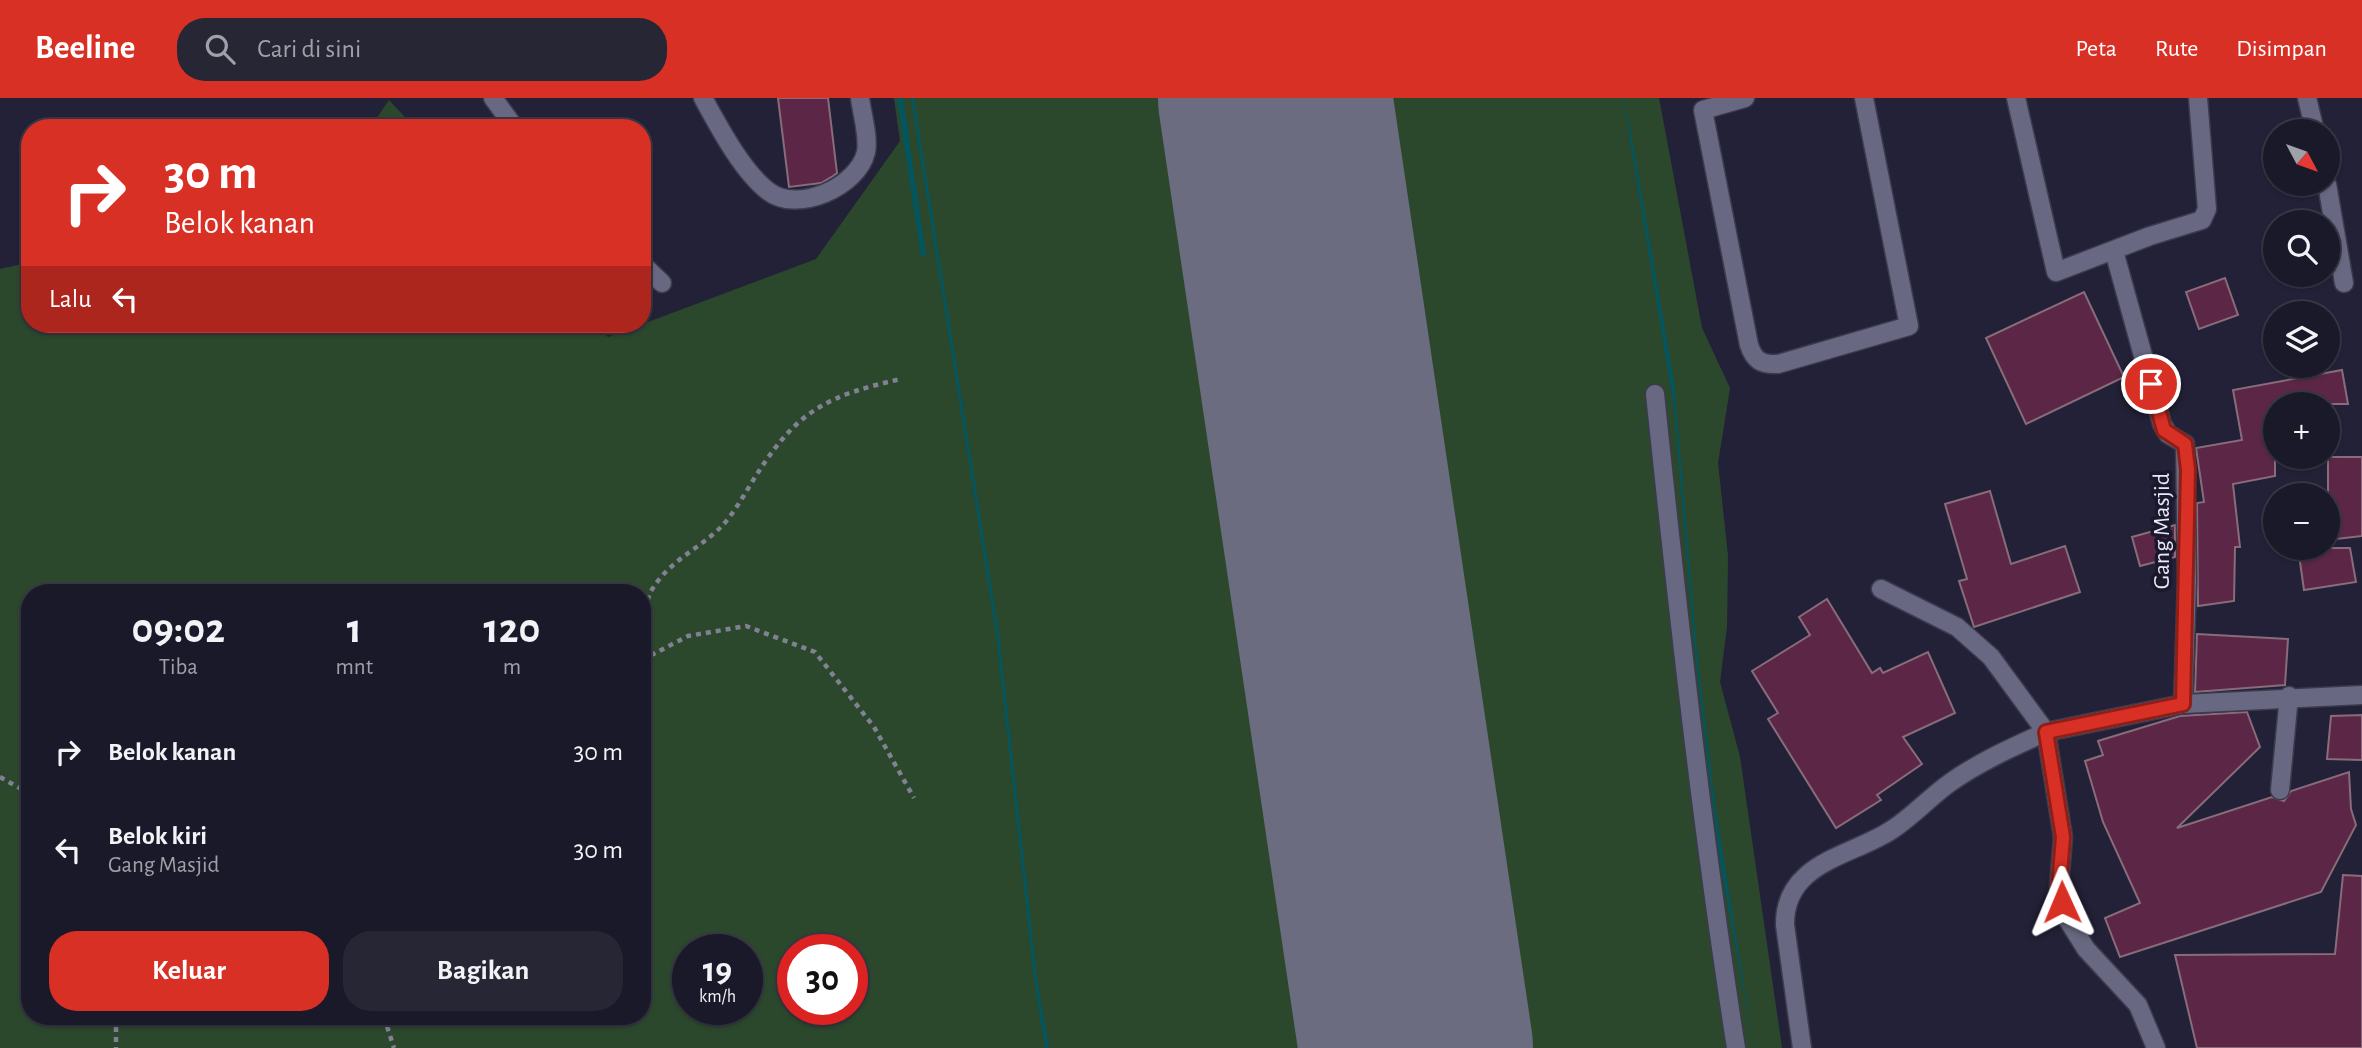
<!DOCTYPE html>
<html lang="id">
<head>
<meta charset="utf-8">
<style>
  body { margin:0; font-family:"Alegreya Sans",sans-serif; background:#272635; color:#f1f3f6; height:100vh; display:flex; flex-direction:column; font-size:26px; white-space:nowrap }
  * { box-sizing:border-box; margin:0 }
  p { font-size:23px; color:#9fa0a8 }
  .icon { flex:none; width:38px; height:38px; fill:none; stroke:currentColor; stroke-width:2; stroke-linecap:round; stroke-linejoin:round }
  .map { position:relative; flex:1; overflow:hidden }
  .panel { position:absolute; left:21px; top:486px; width:630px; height:441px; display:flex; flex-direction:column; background:#1a1929; border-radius:28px; box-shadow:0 2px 5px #0004,0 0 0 2px #383846 }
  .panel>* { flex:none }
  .guide { position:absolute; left:21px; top:21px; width:630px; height:214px; border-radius:28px; box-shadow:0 2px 5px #0004,0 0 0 2px #383846; background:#d93025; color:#fff; overflow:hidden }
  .needle { width:46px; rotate:131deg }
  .controls { position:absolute; left:2263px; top:21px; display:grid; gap:14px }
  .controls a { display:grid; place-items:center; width:77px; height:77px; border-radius:50%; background:#1a1929; box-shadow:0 2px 5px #0004,0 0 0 2px #383846; font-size:35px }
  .speed { position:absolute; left:672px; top:836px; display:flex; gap:14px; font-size:35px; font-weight:700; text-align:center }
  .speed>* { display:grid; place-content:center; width:91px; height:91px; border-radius:50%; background:#1a1929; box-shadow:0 2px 5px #0004,0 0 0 2px #383846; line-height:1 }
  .speed small { font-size:18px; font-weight:400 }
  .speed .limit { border:10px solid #d22; background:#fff; color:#111 }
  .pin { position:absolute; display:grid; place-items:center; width:60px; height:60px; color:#fff; margin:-30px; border:4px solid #fff; border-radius:50%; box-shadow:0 2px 7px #0007 }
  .me { position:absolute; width:77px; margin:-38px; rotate:359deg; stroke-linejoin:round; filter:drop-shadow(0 0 5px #0008) }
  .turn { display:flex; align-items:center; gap:24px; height:147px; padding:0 28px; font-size:32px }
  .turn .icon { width:91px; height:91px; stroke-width:2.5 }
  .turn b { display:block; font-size:49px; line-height:60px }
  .then { display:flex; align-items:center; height:66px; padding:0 28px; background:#0003; gap:14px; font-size:26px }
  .eta { display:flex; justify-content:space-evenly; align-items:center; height:119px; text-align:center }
  .eta b { font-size:42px; font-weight:600; line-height:49px }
  .action { display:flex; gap:14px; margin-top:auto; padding:14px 28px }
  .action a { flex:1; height:80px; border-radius:28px; background:#d93025; color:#fff; font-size:28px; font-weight:600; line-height:80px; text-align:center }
  .action a+a { background:#272635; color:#f1f3f6 }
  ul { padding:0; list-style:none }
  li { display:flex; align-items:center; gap:21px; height:98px; padding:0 28px }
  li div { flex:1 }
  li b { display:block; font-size:26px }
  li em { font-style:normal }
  header { display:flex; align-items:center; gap:42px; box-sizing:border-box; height:98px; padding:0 35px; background:#d93025; color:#fff }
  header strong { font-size:33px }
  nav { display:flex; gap:38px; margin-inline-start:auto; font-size:24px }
  .search { width:490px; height:63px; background:#272635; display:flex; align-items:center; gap:18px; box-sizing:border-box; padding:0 24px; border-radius:28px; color:#9fa0a8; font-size:26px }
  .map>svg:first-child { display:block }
  .built { fill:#2b2946 }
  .green { fill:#2b482d; fill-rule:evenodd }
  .water { fill:#03555f }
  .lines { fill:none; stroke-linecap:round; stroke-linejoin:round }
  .runway { stroke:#6c6c80; stroke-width:234 }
  .building { fill:#5c2746; stroke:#886c7a; stroke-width:2 }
  .minor-casing { stroke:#3c3b4e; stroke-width:21 }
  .path { stroke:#828194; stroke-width:4.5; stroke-dasharray:5 5; stroke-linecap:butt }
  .minor { stroke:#686882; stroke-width:18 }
  .route-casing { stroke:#8d1f18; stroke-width:18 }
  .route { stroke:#d93025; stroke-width:12 }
  .labels { text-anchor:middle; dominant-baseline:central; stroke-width:7; stroke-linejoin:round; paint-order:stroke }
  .street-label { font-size:24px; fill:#e8e8f7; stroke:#19182d }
</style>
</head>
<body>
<header>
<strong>Beeline</strong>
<div class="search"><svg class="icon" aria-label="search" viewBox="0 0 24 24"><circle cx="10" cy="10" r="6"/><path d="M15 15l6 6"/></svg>Cari di sini</div>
<nav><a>Peta</a><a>Rute</a><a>Disimpan</a></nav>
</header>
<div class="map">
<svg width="2362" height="950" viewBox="0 0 2362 950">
  <rect width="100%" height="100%" fill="#222137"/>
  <polygon class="built" points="894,0 1659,0 1702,230 1730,290 1718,365 1728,458 1727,528 1720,584 1740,659 1782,950 1029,950"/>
  <g class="green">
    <path d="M894,0h302l140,950h-1336v-779l30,-7v62h565l13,13 208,-78 84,-118zM30,495h612v424h-612zM688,852h59v60h-59zM793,852h59v60h-59z"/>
    <polygon points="1354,0 1659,0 1702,230 1730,290 1718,365 1728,458 1727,528 1720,584 1740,659 1782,950 1495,950"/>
    <polygon points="389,2 415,30 370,30"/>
  </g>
  <g class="water">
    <polygon points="897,0 903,0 926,158 921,159"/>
    <polygon points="911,0 914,0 999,536 1037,881 1049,950 1045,950 1034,881 996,536"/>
    <polygon points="1623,0 1632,40 1674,284 1698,564 1716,713 1754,950 1719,758 1696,564 1674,310"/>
  </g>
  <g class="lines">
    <polyline class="runway" points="1275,0 1416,950"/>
  </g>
  <g class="building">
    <polygon points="778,0 828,0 837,75 833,78 821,85 789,89"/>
    <polygon points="2225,180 2238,217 2199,231 2186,194"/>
    <polygon points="2084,194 2124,279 2026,326 1986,240"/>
    <polygon points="2342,272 2348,306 2275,306 2275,378 2233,386 2240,449 2235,449 2234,503 2198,508 2197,405 2204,404 2196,350 2242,342 2233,292"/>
    <polygon points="2328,359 2362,359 2362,438 2328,442"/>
    <polygon points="1990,393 2011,466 2065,448 2080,494 1974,529 1959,483 1967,481 1945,406"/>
    <polygon points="2175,427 2175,459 2140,468 2132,439"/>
    <polygon points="2298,450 2350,450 2356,484 2304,492"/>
    <polygon points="1827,501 1872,575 1880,570 1883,575 1928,554 1955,615 1903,639 1922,666 1877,697 1881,702 1836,730 1768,621 1778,615 1752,573 1810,537 1799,519"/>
    <polygon points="2197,536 2288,541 2285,587 2195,594"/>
    <polygon points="2247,614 2260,649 2177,730 2272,699 2284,703 2291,693 2349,674 2351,711 2356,727 2321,794 2120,859 2105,820 2140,805 2103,724 2085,663 2103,657 2098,643 2180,618"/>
    <polygon points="2362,617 2362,662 2327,661 2331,618"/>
    <polygon points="2343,777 2362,778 2362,950 2197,950 2175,857 2335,856"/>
  </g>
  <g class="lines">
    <defs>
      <g id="minor">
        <polyline points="493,0 515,30"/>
        <path d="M703,0c16,29 39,73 65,93 29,23 90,-4 98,-39 3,-15 -4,-38 -6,-54"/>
        <path d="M1745,0l-42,12 46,235c5,15 12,20 29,19l131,-38 -45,-228"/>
        <polyline points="2016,0 2056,174 2150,138 2202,122 2207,111 2198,0"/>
        <polyline points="2307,0 2315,33"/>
        <polyline points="2327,86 2344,185"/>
        <polyline points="2114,153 2162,326 2168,336 2185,346 2187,483 2183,606"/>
        <polyline points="642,166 662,185"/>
        <path d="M1655,296c23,219 47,437 81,654"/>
        <polyline points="2280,692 2289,598"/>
        <path d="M1802,950l-17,-123c-1,-64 69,-69 108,-96 21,-14 38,-33 58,-47 30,-21 62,-35 95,-50l-55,-75 -34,-30 -76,-38"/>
        <polyline points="2156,950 2138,907 2086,851 2066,819 2059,788 2063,739 2046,634 2183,606 2362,597"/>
      </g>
    </defs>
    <use href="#minor" class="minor-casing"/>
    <g class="path">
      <path d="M642,552c3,-13 4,-50 8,-57 17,-31 46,-42 70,-65 15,-15 27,-39 39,-57 40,-62 71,-76 142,-92"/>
      <polyline points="642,562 688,538 746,528 815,554 874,629 914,700"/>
      <polyline points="0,679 30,696"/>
      <polyline points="116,919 116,950"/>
      <polyline points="384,919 394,950"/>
    </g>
    <use href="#minor" class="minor"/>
  </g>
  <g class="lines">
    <defs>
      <polyline id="route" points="2062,804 2059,788 2063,739 2046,634 2183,606 2188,372 2185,346 2164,332 2151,286"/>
    </defs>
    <use href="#route" class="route-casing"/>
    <use href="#route" class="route"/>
  </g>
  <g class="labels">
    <g class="street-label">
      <text transform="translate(2162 433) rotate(-90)">Gang Masjid</text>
    </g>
  </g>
</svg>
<div class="controls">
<a><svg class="needle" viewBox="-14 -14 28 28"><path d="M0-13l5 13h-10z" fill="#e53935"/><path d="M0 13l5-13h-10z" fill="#9fa0a8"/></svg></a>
<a><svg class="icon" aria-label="search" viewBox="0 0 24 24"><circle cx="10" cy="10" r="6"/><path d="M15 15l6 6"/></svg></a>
<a><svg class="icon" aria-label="layers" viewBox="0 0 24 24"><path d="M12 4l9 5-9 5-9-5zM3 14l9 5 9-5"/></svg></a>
<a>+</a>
<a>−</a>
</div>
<div class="speed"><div>19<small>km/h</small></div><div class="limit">30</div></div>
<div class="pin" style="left:2151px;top:286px;background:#d93025"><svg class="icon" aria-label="arrive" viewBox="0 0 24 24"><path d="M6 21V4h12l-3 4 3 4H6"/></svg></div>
<svg class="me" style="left:2062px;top:804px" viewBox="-20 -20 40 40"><path d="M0-17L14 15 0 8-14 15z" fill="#d93025" stroke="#fff" stroke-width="4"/></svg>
<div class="guide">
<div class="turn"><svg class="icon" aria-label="right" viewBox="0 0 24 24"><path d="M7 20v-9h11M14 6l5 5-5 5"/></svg><div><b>30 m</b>Belok kanan</div></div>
<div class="then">Lalu<svg class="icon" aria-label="left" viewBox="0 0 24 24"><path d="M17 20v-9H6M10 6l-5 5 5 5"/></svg></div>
</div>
<section class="panel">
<div class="eta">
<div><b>09:02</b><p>Tiba</p></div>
<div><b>1</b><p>mnt</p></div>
<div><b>120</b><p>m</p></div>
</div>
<ul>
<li><svg class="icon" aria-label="right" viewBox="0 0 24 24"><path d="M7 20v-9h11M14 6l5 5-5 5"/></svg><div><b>Belok kanan</b></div><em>30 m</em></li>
<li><svg class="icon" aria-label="left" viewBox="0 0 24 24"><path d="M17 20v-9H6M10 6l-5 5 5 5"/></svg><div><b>Belok kiri</b><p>Gang Masjid</p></div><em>30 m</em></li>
</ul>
<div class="action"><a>Keluar</a><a>Bagikan</a></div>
</section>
</div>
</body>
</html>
